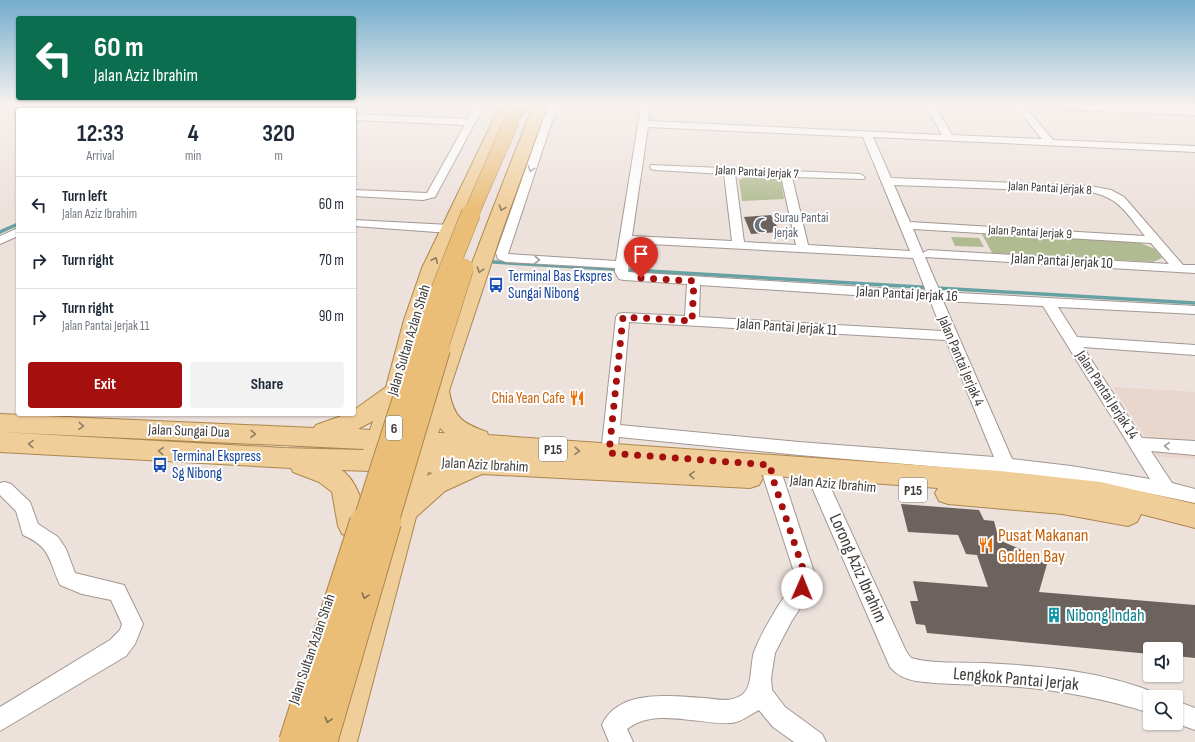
<!DOCTYPE html>
<html lang="en">
<head>
<meta charset="utf-8">
<style>
  body { margin:0; font-family:"Sofia Sans Condensed",sans-serif; background:#f2f2f3; color:#1f2937; height:100vh; display:flex; flex-direction:column; font-size:15px; white-space:nowrap }
  * { box-sizing:border-box; margin:0 }
  p { font-size:13px; color:#747a83 }
  .icon { flex:none; width:22px; height:22px; fill:none; stroke:currentColor; stroke-width:2; stroke-linecap:round; stroke-linejoin:round }
  .map { position:relative; flex:1; overflow:hidden }
  .sheet { position:absolute; left:16px; top:108px; width:340px; height:308px; display:flex; flex-direction:column; background:#fff; border-radius:4px; box-shadow:0 1px 3px #0004 }
  .sheet>* { flex:none }
  .banner { position:absolute; left:16px; top:16px; width:340px; height:84px; border-radius:4px; box-shadow:0 1px 3px #0004; background:#0b6e4f; color:#fff; overflow:hidden }
  .fabs { position:absolute; left:1143px; top:642px; display:grid; gap:8px }
  .fabs a { display:grid; place-items:center; width:40px; height:40px; border-radius:4px; background:#fff; box-shadow:0 1px 3px #0004; font-size:20px }
  .pin { position:absolute; display:grid; place-items:center; width:34px; height:34px; color:#fff; margin:-41px -17px; border-radius:50% 50% 50% 0; rotate:-45deg; box-shadow:0 0 4px #0007 }
  .pin .icon { rotate:45deg }
  .me { position:absolute; width:44px; margin:-22px; rotate:1deg; stroke-linejoin:round; filter:drop-shadow(0 0 3px #0008) }
  .turn { display:flex; align-items:center; gap:14px; height:84px; padding:0 12px; font-size:18px }
  .turn .icon { width:52px; height:52px; stroke-width:2.5 }
  .turn b { display:block; font-size:28px; line-height:34px }
  .eta { display:flex; justify-content:space-evenly; align-items:center; height:68px; text-align:center }
  .eta b { font-size:24px; font-weight:700; line-height:28px }
  .button { display:flex; gap:8px; margin-top:auto; padding:8px 12px }
  .button a { flex:1; height:46px; border-radius:4px; background:#a5100f; color:#fff; font-size:16px; font-weight:700; line-height:46px; text-align:center }
  .button a+a { background:#f2f2f3; color:#1f2937 }
  ul { padding:0; list-style:none }
  li { display:flex; align-items:center; gap:12px; height:56px; padding:0 12px; border-top:1px solid #e0e1e3 }
  li div { flex:1 }
  li b { display:block; font-size:15px }
  li em { font-style:normal }
  .map>svg:first-child { display:block }
  .built { fill:#e9d6cc }
  .green { fill:#b1bb91 }
  .lines { fill:none; stroke-linecap:round; stroke-linejoin:round }
  .stream-far1 { stroke:#66a2a3; stroke-width:2.5 }
  .stream { stroke:#66a2a3; stroke-width:3.5 }
  .building { fill:#6d635e }
  .minor-casing { stroke:#a29791; stroke-width:2 }
  .primary-casing { stroke:#ac864c; stroke-width:2 }
  .trunk-casing { stroke:#ac864c; stroke-width:2 }
  .minor { fill:#fff; fill-rule:evenodd }
  .primary { fill:#f0ce9a; fill-rule:evenodd }
  .trunk { fill:#ebbe78; fill-rule:evenodd }
  .trunk-bridge-far3-casing { stroke:#ac864c; stroke-width:16; stroke-linecap:butt }
  .trunk-bridge-far2-casing { stroke:#ac864c; stroke-width:20; stroke-linecap:butt }
  .trunk-bridge-far1-casing { stroke:#ac864c; stroke-width:26; stroke-linecap:butt }
  .trunk-bridge-casing { stroke:#ac864c; stroke-width:32; stroke-linecap:butt }
  .trunk-bridge-far3 { stroke:#ebbe78; stroke-width:15 }
  .trunk-bridge-far2 { stroke:#ebbe78; stroke-width:19 }
  .trunk-bridge-far1 { stroke:#ebbe78; stroke-width:24 }
  .trunk-bridge { stroke:#ebbe78; stroke-width:30 }
  .oneway { stroke:#9f9d9c }
  .oneway2 { stroke:#8f7d64 }
  .oneway3 { stroke:#846f52 }
  .route { stroke:#a5100f; stroke-width:7; stroke-dasharray:0 12.6 }
  .labels { text-anchor:middle; dominant-baseline:central; stroke-width:4; stroke-linejoin:round; paint-order:stroke }
  .far-street-label { font-size:13px; fill:#3f3b38; stroke:#fff }
  .far-worship-label { font-size:13px; fill:#5b616d; stroke:#fff; text-anchor:start }
  .shield { fill:#fff; stroke:#797674; stroke-width:1 }
  .shield-label { font-size:14px; font-weight:bold; fill:#3f3b38 }
  .street-label { font-size:15px; fill:#3f3b38; stroke:#fff }
  .transit-label { font-size:15px; fill:#164399; stroke:#fff; text-anchor:start }
  .food-label { font-size:15px; fill:#c56008; stroke:#fff; text-anchor:end }
  .near-food-label { font-size:18px; fill:#c56008; stroke:#fff; text-anchor:start }
  .near-street-label { font-size:18px; fill:#3f3b38; stroke:#fff }
  .near-culture-label { font-size:18px; fill:#0d838f; stroke:#fff; text-anchor:start }
</style>
</head>
<body>
<div class="map">
<svg width="1195" height="742" viewBox="0 0 1195 742">
  <rect width="100%" height="100%" fill="#ede1dc"/>
  <g class="built">
    <polygon points="117,106 261,106 257,110 116,110"/>
    <polygon points="1113,387 1195,392 1195,459 1158,457"/>
  </g>
  <g class="green">
    <path d="M748,176c10,0 24,-2 33,4l3,19 -42,2 -3,-21z"/>
    <polygon points="982,234 1138,242 1155,249 1162,258 1153,262 992,253"/>
    <polygon points="951,237 979,238 984,247 955,246"/>
  </g>
  <g class="lines">
    <polyline class="stream-far1" points="259,110 263,106"/>
    <g class="stream">
      <polyline points="0,232 18,224"/>
      <polyline points="493,262 1195,303"/>
    </g>
  </g>
  <g class="building">
    <polygon points="771,215 780,232 751,234 744,217"/>
    <polygon points="901,504 979,510 984,520 994,521 999,540 1038,557 1037,560 1047,564 1039,592 1195,605 1195,658 1176,656 1176,649 1150,649 1150,654 927,633 925,625 916,624 910,601 918,601 913,581 988,587 977,555 966,554 958,535 908,532"/>
  </g>
  <g class="lines">
    <defs>
      <g id="minor">
        <polygon points="278,106 287,106 284,110 274,110"/>
        <polygon points="475,106 484,106 435,197 423,200 354,196 354,190 427,193 465,125 354,120 354,114 468,119"/>
        <path d="M548,106h9l-49,148 108,7 25,-155h9l-2,15 294,14 -16,-29h9l17,29 90,4 -27,-33h9l29,34 142,6v6l-322,-15 18,41 199,8 21,4 13,7 59,68h12v8l-270,-16 15,35 255,14v8l-137,-7 19,30 118,8v10l-112,-8 59,91 53,3v14l-44,-4 21,32 23,6v14c-59,-13 -119,-23 -180,-30l-1,3 -6,2 -6,-2 -2,-4 -201,-17 -180,-18 -2,16 -2,5 -6,2 -6,-2 -2,-5 15,-136 2,-3 5,-1 62,3 2,-32 -63,-4 -5,-1 -4,-7v-4l-109,-6 -8,-3 -2,-6zM648,127l215,10 47,114 -102,-6 -16,-68 72,2 1,-2 -5,-3 -209,-9 -1,2 1,2 4,1 69,4 8,67 -100,-5zM735,174l46,2 15,69 -52,-3zM894,185l196,7c29,5 37,22 55,44l-235,-14zM913,229l238,14 18,21 -241,-14 -5,3zM631,243l282,15 13,33 -298,-19zM700,285l230,15 12,31 -243,-14zM943,301l100,5 107,173 -79,-13 -59,-7zM629,322l317,18 48,117 -195,-15 -179,-17z"/>
        <polygon points="1049,106 1120,106 1195,109 1195,115 1053,109"/>
        <polygon points="354,220 450,225 456,229 450,233 354,226"/>
        <polygon points="18,228 18,236 0,244 0,236"/>
        <path d="M770,458l6,2 3,5 36,110 -9,24 -15,23 -16,31 -4,25 1,12 13,17 37,27 4,8h-32l-21,-15 -14,-17c-8,4 -19,13 -28,13 -33,2 -76,-16 -104,6l6,13h-24l-7,-17c16,-37 70,-29 102,-27 13,1 26,5 38,-3 11,-8 8,-31 12,-43 6,-16 15,-31 24,-46 7,-10 14,-18 17,-31l-31,-96 -3,-14 3,-5z"/>
        <path d="M813,462l6,2 3,5 84,182 5,7c21,6 50,4 73,5 59,3 119,8 174,31l1,3h-9v16c-48,-15 -96,-24 -146,-27 -29,-2 -59,-1 -88,-5 -11,-2 -19,-6 -26,-14l-86,-198 3,-5z"/>
        <path d="M5,482l6,2 19,18 8,22 20,13 8,12 9,24 49,12 19,39 -8,20 -9,12 -126,75v-24l110,-67 10,-10 2,-6 -11,-24 -29,-6 -22,-9c-11,-24 -9,-38 -37,-50l-7,-24 -16,-16v-12z"/>
        <polygon points="1176,701 1195,708 1195,730 1175,723"/>
      </g>
      <path id="primary" d="M500,106h14l-74,162 -16,52 -10,48 -20,63 21,1c32,-111 76,-218 118,-326h14l-46,128 -52,157c5,27 13,32 38,41l1,3 512,36 101,11 94,22v24l-54,-14 -4,8 -9,4 -66,-12 -114,-10 -9,-3 -4,-8 3,-5 -177,-13 2,3 -4,7 -9,3 -268,-14 -37,17 -29,26 -59,225h-34l80,-270 -62,-2c14,7 26,39 25,56 -1,2 -3,6 -4,8l-10,4 -10,-4 -4,-8 -6,-34 -13,-10 -26,-10 -2,-4 -291,-16v-20l283,16 80,2 1,-1 -364,-17v-18l314,14 2,-3 31,-11h7v-4l32,-23 18,-67 18,-52zM373,421l-3,9 -12,-1zM440,428l5,5h-7zM388,450l21,1h-21zM428,472l5,1 -6,3z"/>
      <polygon id="trunk" points="512,106 526,106 517,123 507,123 505,120"/>
    </defs>
    <use href="#minor" class="minor-casing"/>
    <use href="#primary" class="primary-casing"/>
    <use href="#trunk" class="trunk-casing"/>
    <use href="#minor" class="minor"/>
    <use href="#primary" class="primary"/>
    <use href="#trunk" class="trunk"/>
    <defs>
      <polyline id="trunk-bridge-far3" points="471,214 512,120"/>
      <g id="trunk-bridge-far2">
        <polyline points="421,350 439,294 471,213"/>
        <polyline points="438,350 464,268"/>
      </g>
      <g id="trunk-bridge-far1">
        <polyline points="365,523 421,349"/>
        <polyline points="386,523 438,349"/>
      </g>
      <g id="trunk-bridge">
        <polyline points="294,742 365,522"/>
        <polyline points="322,742 386,522"/>
      </g>
    </defs>
    <use href="#trunk-bridge-far3" class="trunk-bridge-far3-casing"/>
    <use href="#trunk-bridge-far2" class="trunk-bridge-far2-casing"/>
    <use href="#trunk-bridge-far1" class="trunk-bridge-far1-casing"/>
    <use href="#trunk-bridge" class="trunk-bridge-casing"/>
    <use href="#trunk-bridge-far3" class="trunk-bridge-far3"/>
    <use href="#trunk-bridge-far2" class="trunk-bridge-far2"/>
    <use href="#trunk-bridge-far1" class="trunk-bridge-far1"/>
    <use href="#trunk-bridge" class="trunk-bridge"/>
  </g>
  <defs><path id="oneway-chevron" d="M-2-3.5L2.5 0L-2 3.5" fill="none" stroke-width="1.6" stroke-linecap="round" stroke-linejoin="round"/></defs>
  <g class="oneway">
    <use href="#oneway-chevron" transform="translate(531 169) rotate(109)"/>
    <use href="#oneway-chevron" transform="translate(537 260) rotate(4)"/>
    <use href="#oneway-chevron" transform="translate(1167 446) rotate(-176)"/>
  </g>
  <g class="oneway2">
    <use href="#oneway-chevron" transform="translate(502 208) rotate(110)"/>
    <use href="#oneway-chevron" transform="translate(435 260) rotate(-65)"/>
    <use href="#oneway-chevron" transform="translate(480 270) rotate(108)"/>
    <use href="#oneway-chevron" transform="translate(81 426) rotate(3)"/>
    <use href="#oneway-chevron" transform="translate(253 434) rotate(2)"/>
    <use href="#oneway-chevron" transform="translate(31 444) rotate(-177)"/>
    <use href="#oneway-chevron" transform="translate(161 451) rotate(-177)"/>
    <use href="#oneway-chevron" transform="translate(577 451) rotate(4)"/>
    <use href="#oneway-chevron" transform="translate(692 475) rotate(-177)"/>
  </g>
  <g class="oneway3">
    <use href="#oneway-chevron" transform="translate(365 596) rotate(106)"/>
    <use href="#oneway-chevron" transform="translate(328 720) rotate(106)"/>
  </g>
  <linearGradient id="sky" x2="0" y2="1"><stop stop-color="#74adcc"/><stop offset="0.5" stop-color="#f7f2ef"/><stop offset="1" stop-color="#f7f2ef" stop-opacity="0"/></linearGradient>
  <rect width="1195" height="210" fill="url(#sky)"/>
  <g class="lines">
    <polyline class="route" points="641,278 694,281 692,321 623,317 609,453 770,465 773,479 805,575 802,588"/>
  </g>
  <defs>
    <symbol id="mosque-bare" viewBox="-9 -9 18 18"><path d="M3.5-4.9A6 6 0 1 0 3.5 4.9A5 5 0 1 1 3.5-4.9Z" fill="#6b7280" stroke="#fff" stroke-width="2.5" paint-order="stroke"/></symbol>
    <symbol id="bus-bare" viewBox="-9 -9 18 18"><path d="M-5-6H5V4H4V6H2V4H-2V6H-4V4H-5ZM-3.5-4V0h7V-4ZM-3.5 1.2v1.5H-2V1.2ZM2 1.2v1.5H3.5V1.2Z" fill="#1a4fb4" stroke="#fff" stroke-width="2.5" paint-order="stroke"/></symbol>
    <symbol id="restaurant-bare" viewBox="-9 -9 18 18"><path d="M-5-6h1v4h1v-4h1v4h1v-4h1v5L-1.5 .5V6h-2V.5L-5-1ZM5-6V6H3V1.5H1.5Q1.5-4 5-6Z" fill="#e8710a" stroke="#fff" stroke-width="2.5" paint-order="stroke"/></symbol>
    <symbol id="building-bare" viewBox="-9 -9 18 18"><path d="M-4-6H4V6H1V3H-1V6H-4ZM-2.5-4.3h1.7v1.8h-1.7ZM.8-4.3h1.7v1.8H.8ZM-2.5-1h1.7V.8h-1.7ZM.8-1h1.7V.8H.8Z" fill="#0f9aa8" stroke="#fff" stroke-width="2.5" paint-order="stroke"/></symbol>
  </defs>
  <g fill-rule="evenodd">
    <use href="#mosque-bare" x="751" y="214" width="22" height="22"/>
    <use href="#bus-bare" x="485" y="274" width="22" height="22"/>
    <use href="#restaurant-bare" x="566" y="387" width="22" height="22"/>
    <use href="#bus-bare" x="149" y="454" width="22" height="22"/>
    <use href="#restaurant-bare" x="975" y="534" width="22" height="22"/>
    <use href="#building-bare" x="1043" y="604" width="22" height="22"/>
  </g>
  <g class="labels">
    <g class="far-street-label">
      <text transform="translate(757 172) rotate(3)">Jalan Pantai Jerjak 7</text>
      <text transform="translate(1050 188) rotate(3)">Jalan Pantai Jerjak 8</text>
      <text transform="translate(1030 232) rotate(3)">Jalan Pantai Jerjak 9</text>
    </g>
    <g class="far-worship-label">
      <text x="774" y="218">Surau Pantai<tspan x="774" dy="15">Jerjak</tspan></text>
    </g>
    <g class="shield">
      <rect x="386" y="416" width="16" height="24" rx="3"/>
      <rect x="539" y="437" width="28" height="24" rx="3"/>
      <rect x="899" y="478" width="28" height="24" rx="3"/>
    </g>
    <g class="shield-label">
      <text x="394" y="428">6</text>
      <text x="553" y="449">P15</text>
      <text x="913" y="490">P15</text>
    </g>
    <g class="street-label">
      <text transform="translate(1062 261) rotate(3)">Jalan Pantai Jerjak 10</text>
      <text transform="translate(907 294) rotate(3)">Jalan Pantai Jerjak 16</text>
      <text transform="translate(787 327) rotate(4)">Jalan Pantai Jerjak 11</text>
      <text transform="translate(409 340) rotate(-73)">Jalan Sultan Azlan Shah</text>
      <text transform="translate(961 361) rotate(67)">Jalan Pantai Jerjak 4</text>
      <text transform="translate(1107 395) rotate(57)">Jalan Pantai Jerjak 14</text>
      <text transform="translate(189 431) rotate(2)">Jalan Sungai Dua</text>
      <text transform="translate(485 465) rotate(3)">Jalan Aziz Ibrahim</text>
      <text transform="translate(833 484) rotate(5)">Jalan Aziz Ibrahim</text>
      <text transform="translate(312 649) rotate(-71)">Jalan Sultan Azlan Shah</text>
    </g>
    <g class="transit-label">
      <text x="508" y="276">Terminal Bas Ekspres<tspan x="508" dy="17">Sungai Nibong</tspan></text>
      <text x="172" y="456">Terminal Ekspress<tspan x="172" dy="17">Sg Nibong</tspan></text>
    </g>
    <g class="food-label">
      <text x="565" y="398">Chia Yean Cafe</text>
    </g>
    <g class="near-food-label">
      <text x="998" y="535">Pusat Makanan<tspan x="998" dy="21">Golden Bay</tspan></text>
    </g>
    <g class="near-street-label">
      <text transform="translate(858 568) rotate(66)">Lorong Aziz Ibrahim</text>
      <text transform="translate(1016 679) rotate(5)">Lengkok Pantai Jerjak</text>
    </g>
    <g class="near-culture-label">
      <text x="1066" y="615">Nibong Indah</text>
    </g>
  </g>
</svg>
<div class="fabs">
<a><svg class="icon" aria-label="sound" viewBox="0 0 24 24"><path d="M4 9h4l5-4v14l-5-4H4zM17 9q2 3 0 6"/></svg></a>
<a><svg class="icon" aria-label="search" viewBox="0 0 24 24"><circle cx="10" cy="10" r="6"/><path d="M15 15l6 6"/></svg></a>
</div>
<div class="pin" style="left:641px;top:278px;background:#d93025"><svg class="icon" aria-label="arrive" viewBox="0 0 24 24"><path d="M6 21V4h12l-3 4 3 4H6"/></svg></div>
<svg class="me" style="left:802px;top:588px" viewBox="-20 -20 40 40"><circle r="19" fill="#fff"/><path d="M0-13L10 11 0 6-10 11z" fill="#a5100f"/></svg>
<div class="banner">
<div class="turn"><svg class="icon" aria-label="left" viewBox="0 0 24 24"><path d="M17 20v-9H6M10 6l-5 5 5 5"/></svg><div><b>60 m</b>Jalan Aziz Ibrahim</div></div>
</div>
<section class="sheet">
<div class="eta">
<div><b>12:33</b><p>Arrival</p></div>
<div><b>4</b><p>min</p></div>
<div><b>320</b><p>m</p></div>
</div>
<ul>
<li><svg class="icon" aria-label="left" viewBox="0 0 24 24"><path d="M17 20v-9H6M10 6l-5 5 5 5"/></svg><div><b>Turn left</b><p>Jalan Aziz Ibrahim</p></div><em>60 m</em></li>
<li><svg class="icon" aria-label="right" viewBox="0 0 24 24"><path d="M7 20v-9h11M14 6l5 5-5 5"/></svg><div><b>Turn right</b></div><em>70 m</em></li>
<li><svg class="icon" aria-label="right" viewBox="0 0 24 24"><path d="M7 20v-9h11M14 6l5 5-5 5"/></svg><div><b>Turn right</b><p>Jalan Pantai Jerjak 11</p></div><em>90 m</em></li>
</ul>
<div class="button"><a>Exit</a><a>Share</a></div>
</section>
</div>
</body>
</html>
